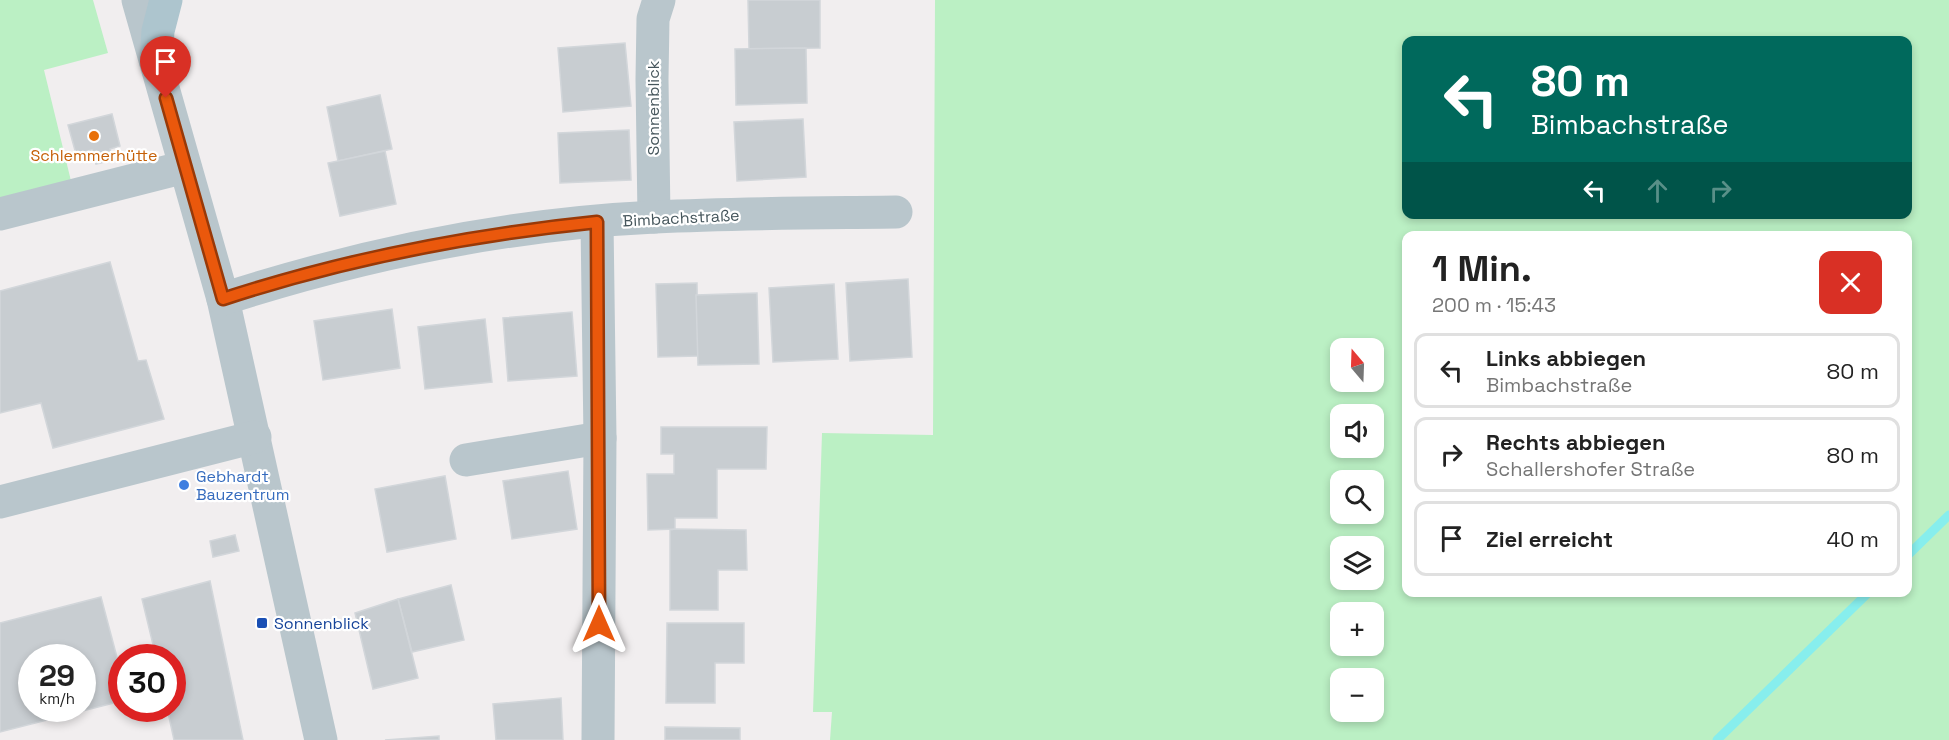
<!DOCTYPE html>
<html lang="de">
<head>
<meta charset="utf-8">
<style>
  body { margin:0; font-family:"Space Grotesk",sans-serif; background:#f6f6f6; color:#222; height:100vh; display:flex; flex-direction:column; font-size:22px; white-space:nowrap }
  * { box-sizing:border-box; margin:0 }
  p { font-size:20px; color:#767676 }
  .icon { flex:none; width:33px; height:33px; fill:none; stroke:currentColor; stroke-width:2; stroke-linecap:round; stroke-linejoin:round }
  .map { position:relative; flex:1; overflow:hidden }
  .drawer { position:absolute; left:1402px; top:231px; width:510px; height:366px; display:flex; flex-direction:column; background:#fff; border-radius:12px; box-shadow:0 3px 9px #0003 }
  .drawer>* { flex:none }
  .guide { position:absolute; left:1402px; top:36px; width:510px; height:183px; border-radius:12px; box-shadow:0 3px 9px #0003; background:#00695c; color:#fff; overflow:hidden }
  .needle { width:39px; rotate:341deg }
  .tools { position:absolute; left:1330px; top:338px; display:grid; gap:12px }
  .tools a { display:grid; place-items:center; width:54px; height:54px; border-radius:12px; background:#fff; box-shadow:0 3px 9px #0003; font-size:30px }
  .speed { position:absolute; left:18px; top:644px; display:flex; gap:12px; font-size:30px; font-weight:700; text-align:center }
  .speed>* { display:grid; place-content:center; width:78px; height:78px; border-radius:50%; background:#fff; box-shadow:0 3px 9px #0003; line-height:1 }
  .speed small { font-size:15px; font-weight:400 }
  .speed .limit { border:9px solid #d22; background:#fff; color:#111 }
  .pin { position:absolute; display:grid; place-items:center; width:51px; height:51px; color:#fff; margin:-62px -26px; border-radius:50% 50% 50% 0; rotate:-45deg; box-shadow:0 0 6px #0007 }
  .pin .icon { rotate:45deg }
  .me { position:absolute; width:66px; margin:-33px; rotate:0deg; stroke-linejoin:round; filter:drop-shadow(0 0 4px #0008) }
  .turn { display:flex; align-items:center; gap:21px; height:126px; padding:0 30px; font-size:27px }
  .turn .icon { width:78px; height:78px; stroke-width:2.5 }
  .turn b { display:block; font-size:42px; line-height:51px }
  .lanes { display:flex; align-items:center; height:57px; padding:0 30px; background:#0003; justify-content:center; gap:30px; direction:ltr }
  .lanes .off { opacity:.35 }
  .round { display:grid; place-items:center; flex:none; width:63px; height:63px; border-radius:12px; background:#f6f6f6 }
  .head { display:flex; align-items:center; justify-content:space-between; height:102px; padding:0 30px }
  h1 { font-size:36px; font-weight:800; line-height:45px }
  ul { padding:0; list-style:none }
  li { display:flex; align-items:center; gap:18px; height:75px; margin:0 12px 9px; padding:0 18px; border:3px solid #e0e0e0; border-radius:12px }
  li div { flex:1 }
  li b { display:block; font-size:22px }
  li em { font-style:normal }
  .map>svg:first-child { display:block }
  .green { fill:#bbf0c4; fill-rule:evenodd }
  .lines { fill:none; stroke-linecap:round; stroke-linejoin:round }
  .stream { stroke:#87eeed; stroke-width:9 }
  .building { fill:#c8cdd1; stroke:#d2d6da; stroke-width:1.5; fill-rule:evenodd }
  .minor { stroke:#b9c6cc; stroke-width:33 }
  .major { stroke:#adc5ce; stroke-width:33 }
  .route-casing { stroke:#983908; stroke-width:15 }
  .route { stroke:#ea580c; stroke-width:10 }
  .food-dot { fill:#e8710a; stroke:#fff; stroke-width:2 }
  .shop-dot { fill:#3f7fe0; stroke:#fff; stroke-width:2 }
  .transit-dot { fill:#1a4fb4; stroke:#fff; stroke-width:2 }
  .labels { text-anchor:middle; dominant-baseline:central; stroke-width:4.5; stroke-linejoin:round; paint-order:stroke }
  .street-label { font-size:16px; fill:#46565c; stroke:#fff }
  .food-label { font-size:16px; fill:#c56008; stroke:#fff }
  .shop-label { font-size:16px; fill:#366cbe; stroke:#fff; text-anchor:start }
  .transit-label { font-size:16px; fill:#164399; stroke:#fff; text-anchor:start }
</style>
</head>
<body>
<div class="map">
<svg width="1949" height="740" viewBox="0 0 1949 740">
  <rect width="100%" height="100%" fill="#f1eeef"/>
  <g class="green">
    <polygon points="0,0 93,0 108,53 44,70 71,181 0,200"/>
    <path d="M935,0h1014v740h-1119l2,-28h-19l9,-279 111,2zM1407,40h501v174h-501zM1407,236h501v356h-501zM1341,348h33v33h-33zM1341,414h33v33h-33zM1341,480h33v33h-33zM1341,546h33v33h-33zM1341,612h33v33h-33zM1341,678h33v33h-33z"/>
  </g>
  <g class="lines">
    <g class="stream">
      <polyline points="1908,555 1949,515"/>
      <polyline points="1717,740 1869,592"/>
    </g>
  </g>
  <g class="building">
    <polygon points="748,0 820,0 820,48 749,49"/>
    <polygon points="625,43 631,106 563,112 558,48"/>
    <polygon points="806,48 807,103 736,105 735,49"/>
    <polygon points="380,95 392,149 338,161 327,107"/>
    <polygon points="112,114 120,146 110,149 113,160 96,164 92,150 76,154 68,125"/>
    <polygon points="803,119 806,177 737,181 734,122"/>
    <polygon points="629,130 631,180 560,183 558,133"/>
    <polygon points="385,151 396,204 340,216 328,163"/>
    <polygon points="110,262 138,361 146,360 164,419 53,448 41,403 0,413 0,291"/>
    <polygon points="908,279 912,357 850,361 846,283"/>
    <polygon points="697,283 698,356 658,357 656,284"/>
    <polygon points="834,284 838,359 773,362 769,288"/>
    <polygon points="757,293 759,364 698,365 696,295"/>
    <polygon points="392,309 400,368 323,380 314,321"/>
    <polygon points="572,312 577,376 508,381 503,318"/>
    <polygon points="485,319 492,382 425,389 418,327"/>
    <polygon points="661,427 767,427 766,469 717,469 717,518 675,518 675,529 648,530 647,474 674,474 674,454 661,454"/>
    <polygon points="568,471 577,529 512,539 503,481"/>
    <polygon points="445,476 456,539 387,552 375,489"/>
    <polygon points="675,529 746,530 747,570 718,570 718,610 670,610 670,530"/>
    <polygon points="235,535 239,551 213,557 210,541"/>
    <polygon points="210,581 243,740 174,740 167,708 172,708 172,657 156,657 142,599"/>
    <polygon points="451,585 464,640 412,652 398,599"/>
    <path d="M101,597l21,79v25l-122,31v-109zM32,657h50v51h-50z"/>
    <polygon points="398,599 418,678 373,689 355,613"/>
    <polygon points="667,623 744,623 744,663 715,663 715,703 666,703"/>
    <polygon points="561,698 563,740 496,740 493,704"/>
    <polygon points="665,727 740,728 740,740 665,740"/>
    <polygon points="439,736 439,740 385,740"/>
  </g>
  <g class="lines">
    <g class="minor">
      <polyline points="138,0 223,299 321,740"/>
      <polyline points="0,214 185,167"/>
      <polyline points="654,217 652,79 653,19 659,0"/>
      <polyline points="597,222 600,438 598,740"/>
      <path d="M223,299c140,-45 285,-75 432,-82 80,-4 161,-4 241,-5"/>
      <polyline points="466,460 600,438"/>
      <polyline points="0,502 255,437"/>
    </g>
    <polyline class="major" points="156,62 158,31 166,0"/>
  </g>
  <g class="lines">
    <defs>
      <path id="route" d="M166,98l57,201c122,-40 246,-64 374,-77l2,402"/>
    </defs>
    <use href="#route" class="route-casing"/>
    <use href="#route" class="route"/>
  </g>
  <circle class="food-dot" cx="94" cy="136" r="6"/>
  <circle class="shop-dot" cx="184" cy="485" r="6"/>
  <rect class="transit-dot" x="256" y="617" width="12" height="12" rx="3"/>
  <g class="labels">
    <g class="street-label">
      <text transform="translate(653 108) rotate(-90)">Sonnenblick</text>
      <text transform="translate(681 218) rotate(-3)">Bimbachstraße</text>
    </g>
    <g class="food-label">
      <text x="94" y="155">Schlemmerhütte</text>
    </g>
    <g class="shop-label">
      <text x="196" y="476">Gebhardt<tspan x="196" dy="18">Bauzentrum</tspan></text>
    </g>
    <g class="transit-label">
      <text x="274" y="623">Sonnenblick</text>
    </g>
  </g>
</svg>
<div class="tools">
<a><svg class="needle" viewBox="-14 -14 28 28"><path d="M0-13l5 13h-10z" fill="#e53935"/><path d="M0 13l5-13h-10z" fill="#767676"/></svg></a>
<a><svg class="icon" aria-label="sound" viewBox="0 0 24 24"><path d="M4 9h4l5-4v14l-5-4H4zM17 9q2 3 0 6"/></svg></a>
<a><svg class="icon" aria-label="search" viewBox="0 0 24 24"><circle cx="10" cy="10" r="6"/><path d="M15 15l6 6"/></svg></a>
<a><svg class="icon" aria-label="layers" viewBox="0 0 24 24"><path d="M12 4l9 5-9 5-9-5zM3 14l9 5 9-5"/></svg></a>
<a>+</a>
<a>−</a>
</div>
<div class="speed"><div>29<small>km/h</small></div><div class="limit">30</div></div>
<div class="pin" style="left:166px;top:98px;background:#d93025"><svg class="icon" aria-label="arrive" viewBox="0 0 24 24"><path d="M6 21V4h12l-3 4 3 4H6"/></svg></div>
<svg class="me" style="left:599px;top:624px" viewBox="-20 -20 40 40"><path d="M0-17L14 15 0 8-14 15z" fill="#ea580c" stroke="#fff" stroke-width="4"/></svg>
<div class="guide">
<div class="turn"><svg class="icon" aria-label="left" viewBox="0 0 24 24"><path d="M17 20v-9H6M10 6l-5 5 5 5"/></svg><div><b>80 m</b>Bimbachstraße</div></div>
<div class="lanes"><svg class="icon" aria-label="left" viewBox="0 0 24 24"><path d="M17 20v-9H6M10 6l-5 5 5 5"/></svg><svg class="icon off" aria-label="ahead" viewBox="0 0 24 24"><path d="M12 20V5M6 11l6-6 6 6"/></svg><svg class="icon off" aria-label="right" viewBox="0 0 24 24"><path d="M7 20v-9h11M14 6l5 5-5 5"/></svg></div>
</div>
<section class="drawer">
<div class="head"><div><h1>1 Min.</h1><p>200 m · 15:43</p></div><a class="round" style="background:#d93025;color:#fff"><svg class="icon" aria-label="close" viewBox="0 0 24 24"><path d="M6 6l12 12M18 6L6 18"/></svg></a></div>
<ul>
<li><svg class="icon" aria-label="left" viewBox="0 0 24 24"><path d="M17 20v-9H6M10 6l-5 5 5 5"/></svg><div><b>Links abbiegen</b><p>Bimbachstraße</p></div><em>80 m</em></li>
<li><svg class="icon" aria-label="right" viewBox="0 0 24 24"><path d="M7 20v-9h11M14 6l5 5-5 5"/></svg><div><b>Rechts abbiegen</b><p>Schallershofer Straße</p></div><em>80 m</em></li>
<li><svg class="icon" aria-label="arrive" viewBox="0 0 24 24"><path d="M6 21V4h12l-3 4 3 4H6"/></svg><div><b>Ziel erreicht</b></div><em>40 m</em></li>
</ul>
</section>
</div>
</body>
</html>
